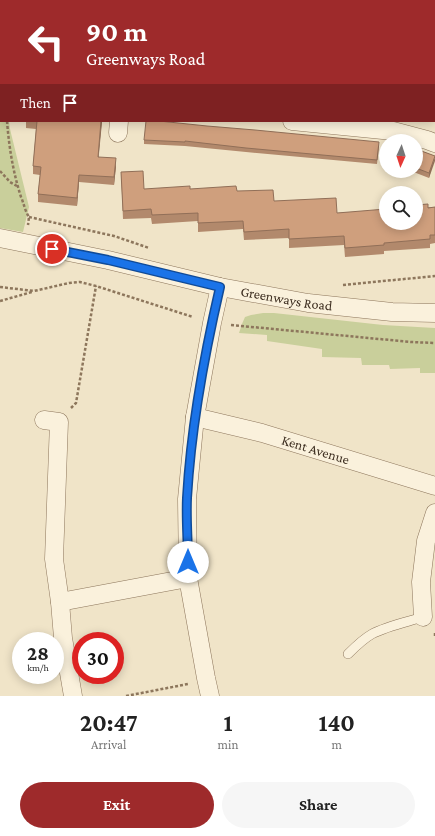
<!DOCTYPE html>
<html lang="en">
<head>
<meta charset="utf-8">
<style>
  body { margin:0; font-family:"Crimson Pro",serif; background:#f6f6f6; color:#222; height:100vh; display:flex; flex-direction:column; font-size:15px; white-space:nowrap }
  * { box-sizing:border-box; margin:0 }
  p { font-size:13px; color:#767676 }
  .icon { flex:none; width:22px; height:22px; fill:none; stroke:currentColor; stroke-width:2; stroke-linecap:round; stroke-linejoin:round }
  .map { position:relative; height:696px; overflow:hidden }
  .sheet { display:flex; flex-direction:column; background:#fff; flex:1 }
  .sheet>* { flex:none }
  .top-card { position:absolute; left:0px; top:0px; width:435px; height:122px; box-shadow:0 2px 10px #0003; background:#9e2a2b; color:#fff; overflow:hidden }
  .needle { width:26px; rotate:183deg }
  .fabs { position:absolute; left:379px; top:134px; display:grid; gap:8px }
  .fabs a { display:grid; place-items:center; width:44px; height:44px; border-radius:50%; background:#fff; box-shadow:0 2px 10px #0003; font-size:20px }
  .speed { position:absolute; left:12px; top:632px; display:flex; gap:8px; font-size:20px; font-weight:700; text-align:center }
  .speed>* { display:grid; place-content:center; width:52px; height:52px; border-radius:50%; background:#fff; box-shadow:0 2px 10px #0003; line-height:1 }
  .speed small { font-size:10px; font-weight:400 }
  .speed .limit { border:6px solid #d22; background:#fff; color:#111 }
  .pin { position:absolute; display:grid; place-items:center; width:34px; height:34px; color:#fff; margin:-17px; border:2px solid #fff; border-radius:50%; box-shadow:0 1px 4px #0007 }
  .me { position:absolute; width:44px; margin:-22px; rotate:0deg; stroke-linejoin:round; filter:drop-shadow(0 0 3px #0008) }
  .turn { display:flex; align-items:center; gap:14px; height:84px; padding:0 20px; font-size:18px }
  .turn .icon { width:52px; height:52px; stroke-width:2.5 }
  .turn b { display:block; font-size:28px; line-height:34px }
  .then { display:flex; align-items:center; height:38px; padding:0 20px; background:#0003; gap:8px; font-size:15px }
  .eta { display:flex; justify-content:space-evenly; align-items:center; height:68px; text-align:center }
  .eta b { font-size:24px; font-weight:700; line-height:28px }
  .primary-button { display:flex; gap:8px; margin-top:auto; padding:8px 20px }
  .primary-button a { flex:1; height:46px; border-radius:24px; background:#9e2a2b; color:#fff; font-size:16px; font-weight:700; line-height:46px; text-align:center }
  .primary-button a+a { background:#f6f6f6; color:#222 }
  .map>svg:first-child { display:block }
  .green { fill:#c9cf9b }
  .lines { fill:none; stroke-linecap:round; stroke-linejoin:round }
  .service-casing { stroke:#8d765c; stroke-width:10 }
  .minor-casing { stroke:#8d765c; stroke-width:19 }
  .path { stroke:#8d765c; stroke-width:2.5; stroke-dasharray:3 2; stroke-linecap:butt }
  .service { stroke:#faf1dc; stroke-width:9 }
  .minor { stroke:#faf1dc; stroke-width:18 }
  .wall { fill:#b2896c }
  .shaded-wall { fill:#916f58 }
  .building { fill:#cf9f7d; stroke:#916f58 }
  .route-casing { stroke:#114b97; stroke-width:10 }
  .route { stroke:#1a73e8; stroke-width:7 }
  .labels { text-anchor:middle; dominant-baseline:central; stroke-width:4; stroke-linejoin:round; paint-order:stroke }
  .street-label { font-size:14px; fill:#3d2e20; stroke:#f7eed8 }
</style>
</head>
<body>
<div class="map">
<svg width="435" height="696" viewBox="0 0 435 696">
  <rect width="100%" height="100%" fill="#f0e4c8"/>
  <g class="green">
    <polygon points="0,0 15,0 15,1 1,1 1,121 9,121 10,129 29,207 23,232 0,228"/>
    <polygon points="263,313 274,313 383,325 435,328 435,373 420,373 420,368 390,369 389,365 362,365 361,358 322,357 322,349 267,341 267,335 239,333 242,324 245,317 251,315"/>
  </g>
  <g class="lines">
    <defs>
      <path id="service" d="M348,654c8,-8 15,-15 24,-20 15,-8 35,-12 51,-17"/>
      <g id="minor">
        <polyline points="292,121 393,131 427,140 435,143"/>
        <polyline points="118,133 119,121"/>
        <path id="s1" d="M0,238l108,22 112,27 88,16 84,9 43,1"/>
        <path id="s2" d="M195,417l67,16 173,53"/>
        <polyline points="44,420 59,422 54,559 60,602 63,638 73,696"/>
        <polyline points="60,602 188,578"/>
        <polyline points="423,617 421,582 426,541 435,513"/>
        <polyline points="210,696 206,678 188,578 187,499 195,417 212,323 220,287"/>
      </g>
    </defs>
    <use href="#service" class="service-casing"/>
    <use href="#minor" class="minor-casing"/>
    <g class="path">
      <polyline points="408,0 411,1"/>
      <polyline points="10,1 10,0"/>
      <polyline points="434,8 435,8"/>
      <polyline points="0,51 1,49"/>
      <path d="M7,121c2,26 6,51 14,76 3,7 4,14 8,20l-1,8"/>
      <polyline points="0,171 10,182 17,186"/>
      <polyline points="29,217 114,236 149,248"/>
      <polyline points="343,285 435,276"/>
      <polyline points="0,287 34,291 69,283 80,282 96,286 193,317"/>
      <polyline points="0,301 32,292"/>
      <polyline points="231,325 411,342 435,343"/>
      <polyline points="71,408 76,403 96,286"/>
      <polyline points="435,633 435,638"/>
      <polyline points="126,696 188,684"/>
    </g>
    <use href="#service" class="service"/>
    <use href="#minor" class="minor"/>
  </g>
  <g class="wall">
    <polygon points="106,0 283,0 293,1 106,1"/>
    <rect x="434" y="31" width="1" height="36"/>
    <polygon points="434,96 435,96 435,122 433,121 434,121"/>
    <polygon points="26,121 102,121 98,157 116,166 114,185 79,182 77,206 38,202 38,194 40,175 33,174 33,166 36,129 26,128"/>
    <polygon points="144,140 379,146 377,164 246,152 185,146 144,144"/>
    <polygon points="416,149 435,156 429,178 411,171 416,171"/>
    <polygon points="121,172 144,189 190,189 237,191 274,201 337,213 435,207 435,243 430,244 430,248 384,251 384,254 345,257 344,245 289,248 289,238 244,240 243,229 198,232 198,221 152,224 151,218 123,219"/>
  </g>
  <g class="shaded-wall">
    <polygon points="101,121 102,121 102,122 98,164 98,157"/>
    <polygon points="435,157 435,161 429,178 429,173"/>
    <polygon points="116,158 116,166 114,185 114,177"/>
    <polygon points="79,175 79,182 77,206 77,198"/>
  </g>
  <g class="building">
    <polygon points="20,0 61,0 60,1 20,1"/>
    <polygon points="143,0 283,0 293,1 151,1"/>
    <rect x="434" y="31" width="1" height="28"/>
    <rect x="434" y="96" width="1" height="18"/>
    <polygon points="33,121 101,121 98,157 116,158 114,177 79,175 77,198 38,194 41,167 33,166 37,121"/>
    <polygon points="146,121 159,121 207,126 255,130 379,142 377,160 246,148 185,141 185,142 144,140"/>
    <polygon points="416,149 435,156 429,173 416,168"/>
    <polygon points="143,171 144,189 190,186 190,189 236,186 237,191 273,190 274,201 336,198 337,213 386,209 386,223 416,223 416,205 428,204 428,208 435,207 435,235 430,235 430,239 384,243 384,245 345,248 344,236 289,239 289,229 244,232 243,221 198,223 198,213 152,215 151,209 123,211 121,172"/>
  </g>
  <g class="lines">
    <defs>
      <path id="route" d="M52,249l56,11 112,27c-16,69 -29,140 -33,211 -1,21 1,43 1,64"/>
    </defs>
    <use href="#route" class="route-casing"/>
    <use href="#route" class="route"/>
  </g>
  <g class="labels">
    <g class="street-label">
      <text stroke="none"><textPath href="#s1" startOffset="293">Greenways Road</textPath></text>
      <text stroke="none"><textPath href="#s2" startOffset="125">Kent Avenue</textPath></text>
    </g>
  </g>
</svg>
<div class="fabs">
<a><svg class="needle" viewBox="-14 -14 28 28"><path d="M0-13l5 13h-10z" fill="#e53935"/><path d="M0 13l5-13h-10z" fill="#767676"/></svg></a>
<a><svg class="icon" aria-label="search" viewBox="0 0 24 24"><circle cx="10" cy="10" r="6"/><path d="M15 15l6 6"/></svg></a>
</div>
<div class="speed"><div>28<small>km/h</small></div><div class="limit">30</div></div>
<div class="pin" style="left:52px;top:249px;background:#d93025"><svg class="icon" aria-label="arrive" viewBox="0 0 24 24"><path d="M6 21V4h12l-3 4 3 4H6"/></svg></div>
<svg class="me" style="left:188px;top:562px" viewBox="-20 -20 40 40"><circle r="19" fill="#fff"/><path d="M0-13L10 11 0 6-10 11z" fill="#1a73e8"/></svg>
<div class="top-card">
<div class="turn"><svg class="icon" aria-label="left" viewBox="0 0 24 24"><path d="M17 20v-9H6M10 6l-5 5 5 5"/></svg><div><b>90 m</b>Greenways Road</div></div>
<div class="then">Then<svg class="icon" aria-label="arrive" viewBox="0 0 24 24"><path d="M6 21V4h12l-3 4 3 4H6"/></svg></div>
</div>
</div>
<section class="sheet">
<div class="eta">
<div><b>20:47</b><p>Arrival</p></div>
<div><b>1</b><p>min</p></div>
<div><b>140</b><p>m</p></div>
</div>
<div class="primary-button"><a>Exit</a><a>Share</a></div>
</section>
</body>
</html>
